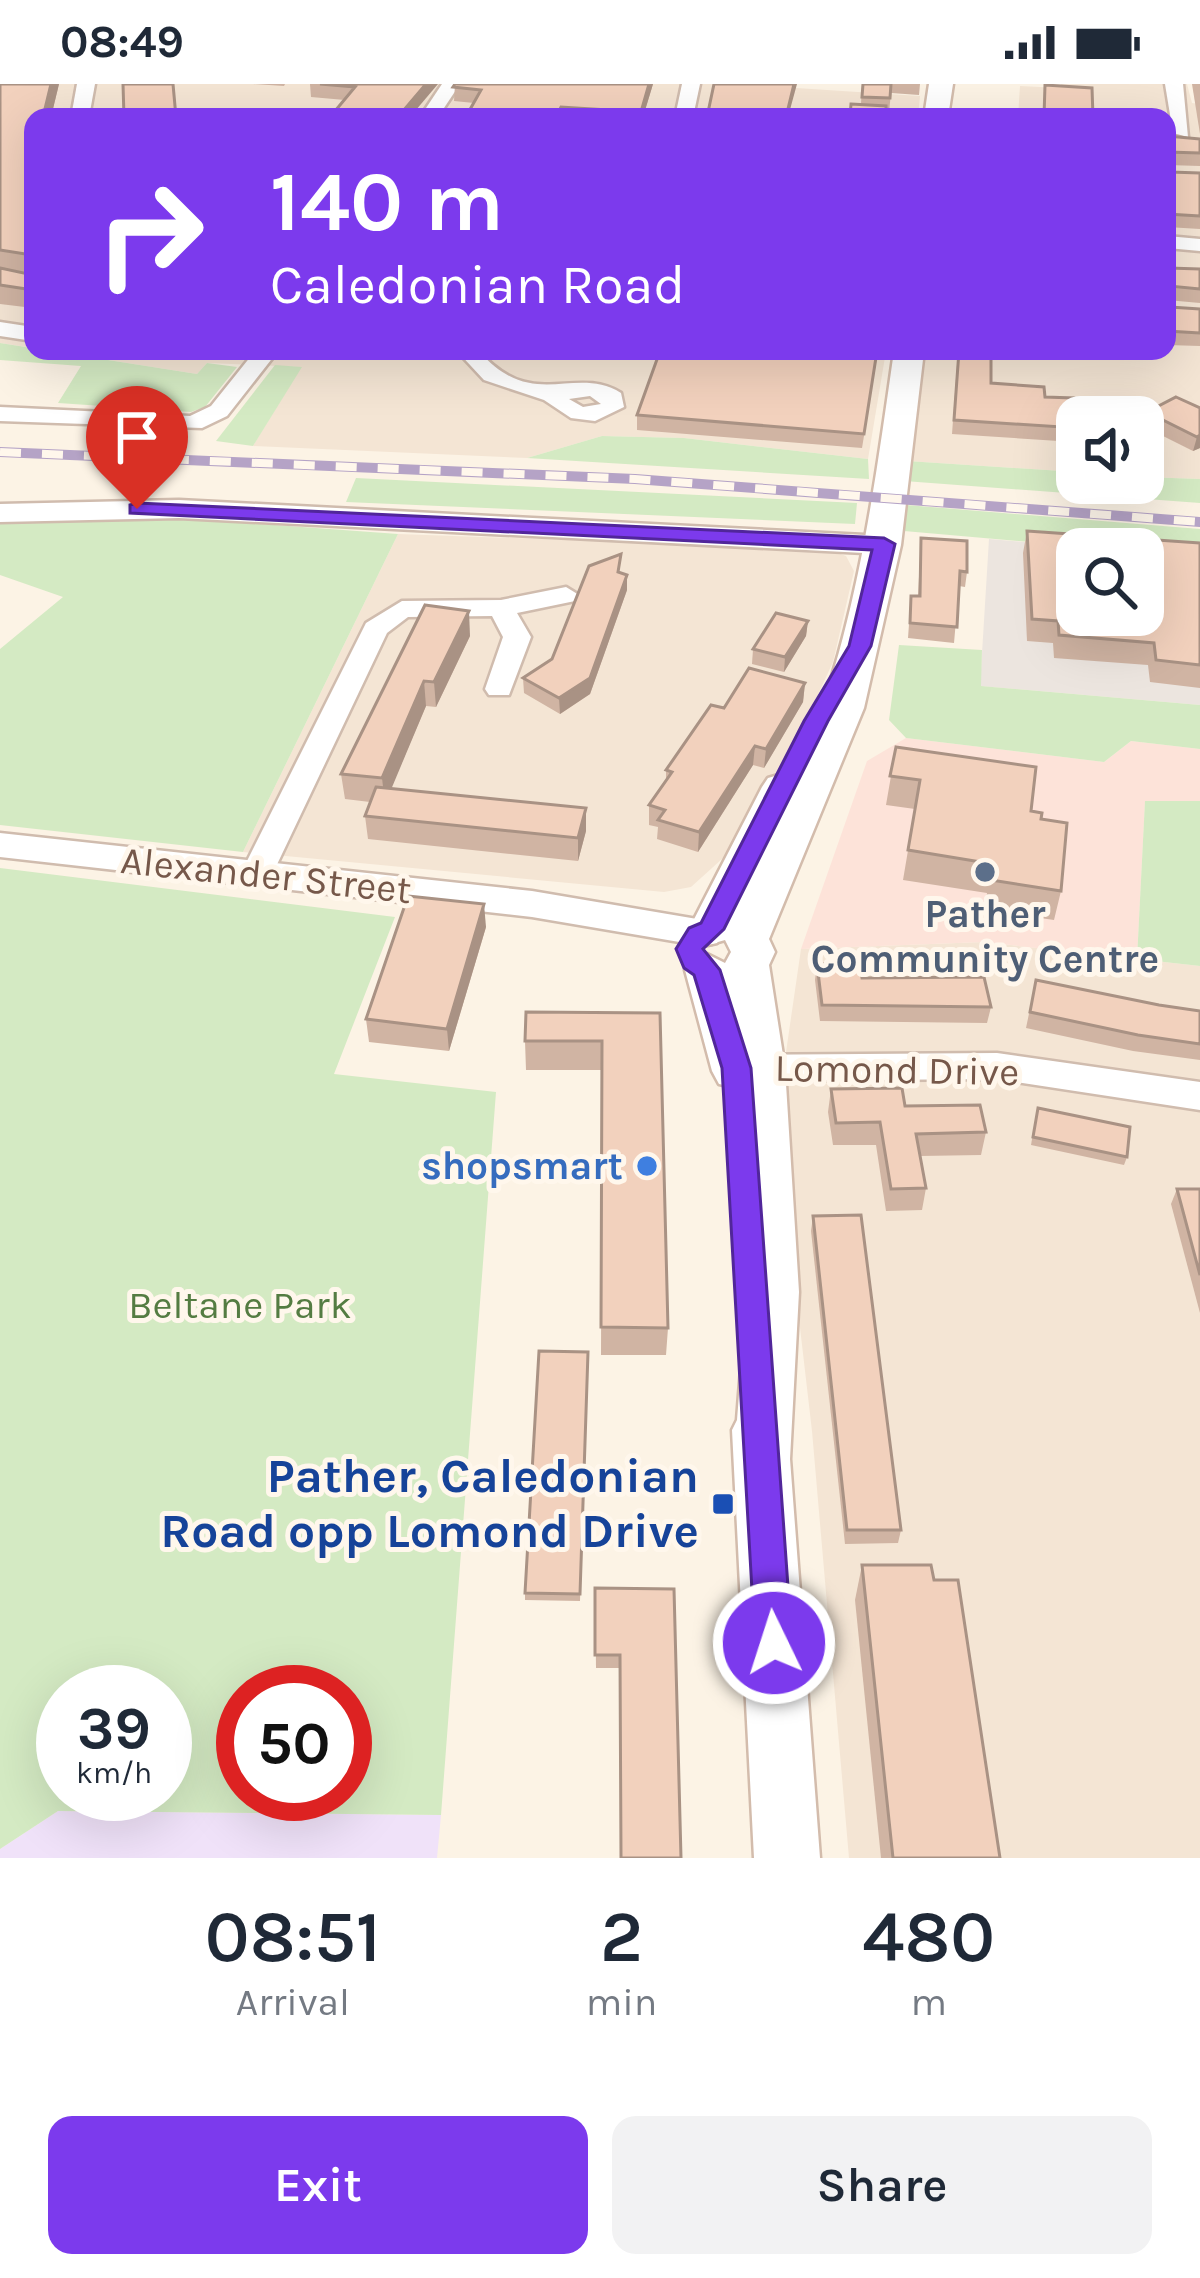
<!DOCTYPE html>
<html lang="en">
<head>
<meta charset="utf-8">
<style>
  body { margin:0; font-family:Karla,sans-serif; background:#f2f2f3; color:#1f2937; height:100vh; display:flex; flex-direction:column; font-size:45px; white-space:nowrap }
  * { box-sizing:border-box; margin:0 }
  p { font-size:39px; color:#747a83 }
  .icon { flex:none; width:66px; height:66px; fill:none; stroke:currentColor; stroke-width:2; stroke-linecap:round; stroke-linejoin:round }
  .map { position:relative; height:1774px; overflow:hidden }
  .panel { display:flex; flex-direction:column; background:#fff; flex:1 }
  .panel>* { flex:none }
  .guide { position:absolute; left:24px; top:24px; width:1152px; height:252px; border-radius:24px; box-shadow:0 12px 48px #0002; background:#7c3aed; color:#fff; overflow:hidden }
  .buttons { position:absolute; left:1056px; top:312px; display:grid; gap:24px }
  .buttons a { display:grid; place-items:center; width:108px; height:108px; border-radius:24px; background:#fff; box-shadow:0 12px 48px #0002; font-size:60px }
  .speed { position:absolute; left:36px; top:1581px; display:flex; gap:24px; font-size:60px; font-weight:700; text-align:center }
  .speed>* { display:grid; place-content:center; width:156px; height:156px; border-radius:50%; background:#fff; box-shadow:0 12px 48px #0002; line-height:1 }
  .speed small { font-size:30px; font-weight:400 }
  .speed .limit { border:18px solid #d22; background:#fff; color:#111 }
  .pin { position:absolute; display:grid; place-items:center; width:102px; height:102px; color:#fff; margin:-123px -51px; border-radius:50% 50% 50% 0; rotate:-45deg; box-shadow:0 0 12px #0007 }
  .pin .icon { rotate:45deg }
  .me { position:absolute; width:132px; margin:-66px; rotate:356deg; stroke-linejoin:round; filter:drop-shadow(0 0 9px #0008) }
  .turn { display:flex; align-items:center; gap:42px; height:252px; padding:0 48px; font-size:54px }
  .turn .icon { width:156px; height:156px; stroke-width:2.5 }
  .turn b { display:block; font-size:84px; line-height:102px }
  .eta { display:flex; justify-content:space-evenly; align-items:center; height:204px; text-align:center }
  .eta b { font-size:72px; font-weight:600; line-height:84px }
  .button { display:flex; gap:24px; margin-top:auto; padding:24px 48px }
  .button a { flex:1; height:138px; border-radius:24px; background:#7c3aed; color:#fff; font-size:48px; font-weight:600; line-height:138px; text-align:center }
  .button a+a { background:#f2f2f3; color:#1f2937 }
  .status { display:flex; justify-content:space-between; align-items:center; height:84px; padding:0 60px; background:#fff; direction:ltr }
  .status svg { height:33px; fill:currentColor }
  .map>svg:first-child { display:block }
  .residential { fill:#f4e5d4 }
  .commercial { fill:#fde3d9 }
  .industrial { fill:#ece5df }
  .education { fill:#f0e2f9 }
  .green { fill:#d4eac3; fill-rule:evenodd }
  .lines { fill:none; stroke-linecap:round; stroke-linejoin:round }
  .minor-casing { stroke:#d0bcae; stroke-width:5 }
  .tertiary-casing { stroke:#d0bcae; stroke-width:5 }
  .secondary-casing { stroke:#d3bcac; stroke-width:5 }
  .minor { fill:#fff; fill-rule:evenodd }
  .tertiary { fill:#fff; fill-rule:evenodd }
  .secondary { fill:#fff; fill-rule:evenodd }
  .rail-casing { stroke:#b5a3c6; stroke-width:10 }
  .rail { stroke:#fff7ec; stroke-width:8; stroke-dasharray:21; stroke-linecap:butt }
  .wall { fill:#d0b4a3 }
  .shaded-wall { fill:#a99284 }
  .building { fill:#f2d1bd; stroke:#a99284; stroke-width:3; fill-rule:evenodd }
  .route { fill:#7c3aed; stroke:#51269a; stroke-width:3 }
  .service-dot { fill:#5c6f8a; stroke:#fff7ec; stroke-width:4.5 }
  .shop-dot { fill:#3f7fe0; stroke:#fff7ec; stroke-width:4.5 }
  .transit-dot { fill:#1a4fb4; stroke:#fff7ec; stroke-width:4.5 }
  .labels { text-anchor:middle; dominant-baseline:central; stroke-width:10; stroke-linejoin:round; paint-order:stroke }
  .street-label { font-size:39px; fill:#76584a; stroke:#fff7ec }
  .service-label { font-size:39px; font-weight:bold; fill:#4e5e75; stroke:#fff7ec }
  .shop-label { font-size:39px; font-weight:bold; fill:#366cbe; stroke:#fff7ec; text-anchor:end }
  .park-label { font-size:39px; fill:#547c42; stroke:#fff7ec }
  .near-transit-label { font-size:48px; font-weight:bold; fill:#164399; stroke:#fff7ec; text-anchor:end }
</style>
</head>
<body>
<div class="status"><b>08:49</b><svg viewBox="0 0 49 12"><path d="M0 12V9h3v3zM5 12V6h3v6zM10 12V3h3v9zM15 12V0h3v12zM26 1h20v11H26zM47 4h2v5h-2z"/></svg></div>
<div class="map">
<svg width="1200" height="1774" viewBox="0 0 1200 1774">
  <rect width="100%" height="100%" fill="#fcf3e5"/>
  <g class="residential">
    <polygon points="0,0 796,0 796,4 920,12 918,33 33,33 33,264 0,259"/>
    <polygon points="1061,0 1187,0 1192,19 1200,20 1200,395 1143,393 1143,333 1077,333 1077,388 907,377 921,267 1167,267 1167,33 1018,33 1020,2 1060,4"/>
    <polygon points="51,267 886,267 868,375 684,354 602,352 527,374 253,362 301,283 207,279 197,290"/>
    <polygon points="398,450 827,465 846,472 854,487 833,578 802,645 733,765 691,803 664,808 243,768"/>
    <polygon points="983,858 1200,882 1200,1774 849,1774 812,1347 776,1037 801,865"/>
  </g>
  <polygon class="commercial" points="906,654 1104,678 1131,657 1200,665 1200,717 1145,718 1137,875 983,858 801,865 867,677"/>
  <polygon class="industrial" points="989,455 1106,465 1077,465 1077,531 1143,531 1200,473 1200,621 980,602"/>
  <polygon class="education" points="58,1727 441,1731 437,1774 0,1774 0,1765"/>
  <g class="green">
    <polygon points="0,259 197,290 207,279 237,283 205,323 191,328 58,319 81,282 0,276"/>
    <polygon points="275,281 302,283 253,362 216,357"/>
    <polygon points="602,352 684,354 868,375 869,395 527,374"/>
    <polygon points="907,377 1077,388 1077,399 1143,399 1143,393 1200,395 1200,419 904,397"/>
    <polygon points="356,394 857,419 855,440 346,418"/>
    <polygon points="906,421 1200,445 1200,473 904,447"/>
    <polygon points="149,432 398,450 243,768 0,741 0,565 63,513 0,491 0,435"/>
    <polygon points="899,561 982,566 981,602 1200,621 1200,665 1131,657 1104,678 906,654 889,636"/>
    <polygon points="1145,717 1200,717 1200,882 1137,875"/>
    <path d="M0,784l395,49 -61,157 162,18 -55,723 -383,-4 -58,38zM165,1608v102h-102v-102zM345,1608v102h-102v-102z"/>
  </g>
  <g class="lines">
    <defs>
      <g id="minor">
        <polygon points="77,0 95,0 89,33 71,33"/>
        <polygon points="442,0 460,0 438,33 420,33"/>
        <polygon points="682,0 700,0 693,33 675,33"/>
        <polygon points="1165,0 1183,0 1188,53 1173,49"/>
        <polygon points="1167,152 1200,155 1200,167 1167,164"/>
        <polygon points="0,238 33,243 33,257 0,252"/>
        <polygon points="255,267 278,267 227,332 202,344 0,337 0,323 190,332 211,322"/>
        <path d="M457,267h22c54,62 95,13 142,42l3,14 -29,14 -24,-3 -27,-18 -60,-20zM590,312l11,8 -18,3 -14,-8z"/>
        <polygon points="566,503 579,511 575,517 517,529 531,553 509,611 489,611 485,605 503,553 492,532 408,533 387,549 272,791 267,799 245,799 240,791 366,539 402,517 501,516"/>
        <polygon points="997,969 1200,998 1200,1026 997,995 742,997 730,993 725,984 730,975 742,971"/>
      </g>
      <g id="tertiary">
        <polygon points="179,416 884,452 899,461 884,470 179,434 0,438 0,420"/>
        <polygon points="0,749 532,807 703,836 717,839 722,849 717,859 703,862 532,833 0,773"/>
      </g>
      <g id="secondary">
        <polygon points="929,0 953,0 948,33 924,33"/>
        <path d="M894,267h30l-23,194 -37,163 -95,231 6,13 -6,13 16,103 14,224 -9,167 30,399h-66l-22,-428 5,-10 10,-128 -9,-204 -19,-4 -7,-13 -27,-101 6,-11 16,-5 18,9 6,-11 -6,-12 -14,4 -16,-4 -6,-11 73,-142 6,-9 14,-4 13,3c60,-136 78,-280 99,-426z"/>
      </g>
    </defs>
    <use href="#minor" class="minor-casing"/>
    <use href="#tertiary" class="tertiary-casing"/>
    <use href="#secondary" class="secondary-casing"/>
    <use href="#minor" class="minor"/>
    <use href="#tertiary" class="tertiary"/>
    <use href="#secondary" class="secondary"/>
    <defs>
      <polyline id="rail" points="0,368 635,395 1200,438"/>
    </defs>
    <use href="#rail" class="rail-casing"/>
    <use href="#rail" class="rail"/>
  </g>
  <g class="wall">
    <polygon points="0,0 59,0 51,33 33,33 33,224 0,220"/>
    <polygon points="253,0 285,0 284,2"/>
    <polygon points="310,0 438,0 345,16 311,13"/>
    <polygon points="455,0 653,0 643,33 468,33 474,19 454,17"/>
    <polygon points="862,0 920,0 919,11 891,9 889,28 861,20"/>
    <polygon points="1192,0 1200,0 1200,50"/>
    <polygon points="1167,52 1200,55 1200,82 1167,81"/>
    <polygon points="1167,85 1170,88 1200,89 1200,145 1167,143"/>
    <polygon points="1168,184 1200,185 1200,219 1167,216"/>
    <polygon points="1167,220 1170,223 1200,225 1200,262 1167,261"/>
    <polygon points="878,267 862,364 637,346 637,331"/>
    <polygon points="958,267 991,267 991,299 1045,313 1077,344 1074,358 952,350"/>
    <polygon points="1200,324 1200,364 1193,367 1143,342 1147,328"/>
    <polygon points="1027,447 1200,459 1200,604 1150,598 1148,581 1054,574 1053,559 1027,557 1023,469"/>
    <polygon points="921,454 967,488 965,503 959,502 954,559 908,554 911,512 918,512"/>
    <polygon points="620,489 627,506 590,610 560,630 524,609 523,594 552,575"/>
    <polygon points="425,521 470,552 436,623 426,622 391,704 586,724 586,747 578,777 368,755 365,732 370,718 345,715 341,690"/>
    <polygon points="808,537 806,552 784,588 752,580 753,565"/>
    <polygon points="805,599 803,618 764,684 753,681 698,768 657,755 658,743 649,741 649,721 666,698 666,686 724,624"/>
    <polygon points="896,663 1031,727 1041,735 1061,807 1054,836 985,826 987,809 903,796 915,725 886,721"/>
    <polygon points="486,843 449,967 369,958 366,935"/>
    <polygon points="817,880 862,894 991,923 987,939 820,937 815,896"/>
    <polygon points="1036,896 1159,921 1200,927 1200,976 1133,967 1026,944"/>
    <polygon points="660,929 668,1244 666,1271 601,1271 602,986 526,986 525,957"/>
    <polygon points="831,1005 905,1022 986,1048 981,1071 920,1072 926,1104 922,1126 886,1127 876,1061 833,1061 828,1028"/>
    <polygon points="1036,1032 1127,1073 1124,1081 1031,1061"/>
    <polygon points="1177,1105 1200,1105 1200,1229 1171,1120"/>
    <polygon points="813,1132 901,1446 898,1459 845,1460 811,1147"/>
    <polygon points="588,1268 580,1517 525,1516 525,1509"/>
    <polygon points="862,1481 934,1496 1000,1774 881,1774 855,1516"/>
    <polygon points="595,1504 674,1505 620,1584 596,1584"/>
  </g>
  <g class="shaded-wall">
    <polygon points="51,0 59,0 51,33 43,33"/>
    <polygon points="426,0 438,0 410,33 398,33"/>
    <polygon points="649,0 653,0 643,33 641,33"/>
    <polygon points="794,0 797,0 788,33 786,33"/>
    <polygon points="1200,351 1200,364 1193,367 1197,353"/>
    <polygon points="627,491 627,506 590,610 560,630 559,614"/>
    <polygon points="469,527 470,552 436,623 434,598"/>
    <polygon points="808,537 806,552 784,588 785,573"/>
    <polygon points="424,597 426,622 385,720 382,694"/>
    <polygon points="805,599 803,618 764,684 766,665"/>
    <polygon points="755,662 753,681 698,768 699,748"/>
    <polygon points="586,724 586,747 578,777 578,754"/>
    <polygon points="484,820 486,843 449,967 447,945"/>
  </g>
  <g class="building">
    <polygon points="0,0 51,0 43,33 33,33 33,185 32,171 0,166"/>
    <polygon points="123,0 173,0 176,33 124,33"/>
    <polygon points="320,0 426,0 398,33 330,33 355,3"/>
    <polygon points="455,0 649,0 641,28 561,23 556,33 517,33 468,29 481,6 453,3"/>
    <polygon points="714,0 794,0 786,33 707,33"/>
    <polygon points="863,0 891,0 890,14 862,13"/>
    <polygon points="1045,1 1092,4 1093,33 1044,33"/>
    <polygon points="851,20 886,22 886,33 850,33"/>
    <polygon points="1167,52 1200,55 1200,69 1167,68"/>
    <polygon points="1167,85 1170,88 1200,89 1200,132 1167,130"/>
    <polygon points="0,184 28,190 33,186 33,206 0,201"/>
    <polygon points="1168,184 1200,185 1200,205 1170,202 1167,214"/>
    <polygon points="1167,220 1170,223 1200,225 1200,249 1167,247"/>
    <polygon points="660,267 877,267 864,350 637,331"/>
    <polygon points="959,267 991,267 991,299 1044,303 1045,313 1074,314 1077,344 954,336"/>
    <polygon points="1176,313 1200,324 1200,351 1197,353 1147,328"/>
    <path d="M1027,447l173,12v122l-44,-5 -2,-17 -95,-8 -1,-14 -26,-2zM1077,465h66v66h-66z"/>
    <polygon points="921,454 967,457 967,488 960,487 957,543 910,539 911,512 920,512"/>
    <polygon points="621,470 618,488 627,491 590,594 559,614 523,594 552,575 589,482"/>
    <polygon points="425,521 469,527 434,598 424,597 382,694 341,690"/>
    <polygon points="776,529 808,537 785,573 753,565"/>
    <polygon points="749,584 805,599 766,665 755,662 699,748 658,736 665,726 649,721 672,688 666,686 711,621 724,624"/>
    <polygon points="896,663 1036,683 1031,727 1042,729 1041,735 1067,739 1061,807 991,796 993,780 908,766 920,696 890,692"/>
    <polygon points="376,703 586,724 578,754 365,732"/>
    <polygon points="408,812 484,820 447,945 366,935"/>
    <polygon points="817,880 860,880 862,894 984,893 991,923 822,921"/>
    <polygon points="1036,896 1159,921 1200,927 1200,960 1138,951 1030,928"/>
    <polygon points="526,928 660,929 668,1244 601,1243 602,957 525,957"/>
    <polygon points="902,1004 905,1022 980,1021 986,1048 916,1050 926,1104 891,1105 880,1038 836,1039 831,1005"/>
    <polygon points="1038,1024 1130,1043 1127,1073 1033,1053"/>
    <polygon points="1177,1105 1200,1105 1200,1191"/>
    <polygon points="861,1131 901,1446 847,1446 813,1132"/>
    <polygon points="539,1267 588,1268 580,1510 525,1509"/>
    <polygon points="862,1481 931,1481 934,1496 958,1496 1000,1774 893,1774"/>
    <polygon points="595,1504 674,1505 681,1774 621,1774 620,1571 595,1571"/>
  </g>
  <polygon class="route" points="137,419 884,454 895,460 871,562 828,637 724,845 703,865 720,886 751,984 792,1559 787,1572 774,1577 761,1572 755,1559 722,984 694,891 684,884 676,865 689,844 701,839 804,637 849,562 872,466 130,429 130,421"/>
  <circle class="service-dot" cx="985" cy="788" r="12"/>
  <circle class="shop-dot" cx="647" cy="1082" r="12"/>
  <rect class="transit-dot" x="711" y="1408" width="24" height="24" rx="6"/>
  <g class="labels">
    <g class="street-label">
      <text transform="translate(266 791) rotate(6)">Alexander Street</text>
      <text transform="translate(897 986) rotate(1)">Lomond Drive</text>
    </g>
    <g class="service-label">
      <text x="985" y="830">Pather<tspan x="985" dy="45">Community Centre</tspan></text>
    </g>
    <g class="shop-label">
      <text x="623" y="1082">shopsmart</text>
    </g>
    <g class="park-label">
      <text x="240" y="1221">Beltane Park</text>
    </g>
    <g class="near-transit-label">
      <text x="699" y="1392">Pather, Caledonian<tspan x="699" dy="55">Road opp Lomond Drive</tspan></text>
    </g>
  </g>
</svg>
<div class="buttons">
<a><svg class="icon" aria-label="sound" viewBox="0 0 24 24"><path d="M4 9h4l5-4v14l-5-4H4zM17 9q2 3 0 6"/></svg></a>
<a><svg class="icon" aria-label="search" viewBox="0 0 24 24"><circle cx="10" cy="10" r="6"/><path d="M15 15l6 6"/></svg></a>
</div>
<div class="speed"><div>39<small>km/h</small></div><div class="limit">50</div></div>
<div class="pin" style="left:137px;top:425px;background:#d93025"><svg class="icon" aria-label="arrive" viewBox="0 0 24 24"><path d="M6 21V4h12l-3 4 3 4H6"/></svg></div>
<svg class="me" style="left:774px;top:1559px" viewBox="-20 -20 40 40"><circle r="17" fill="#7c3aed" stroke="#fff" stroke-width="3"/><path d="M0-11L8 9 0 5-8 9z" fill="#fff"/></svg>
<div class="guide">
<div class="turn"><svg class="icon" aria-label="right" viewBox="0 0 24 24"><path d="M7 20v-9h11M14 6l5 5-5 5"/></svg><div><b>140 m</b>Caledonian Road</div></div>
</div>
</div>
<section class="panel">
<div class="eta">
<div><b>08:51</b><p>Arrival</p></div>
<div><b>2</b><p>min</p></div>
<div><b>480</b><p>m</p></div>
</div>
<div class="button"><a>Exit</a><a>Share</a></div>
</section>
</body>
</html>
